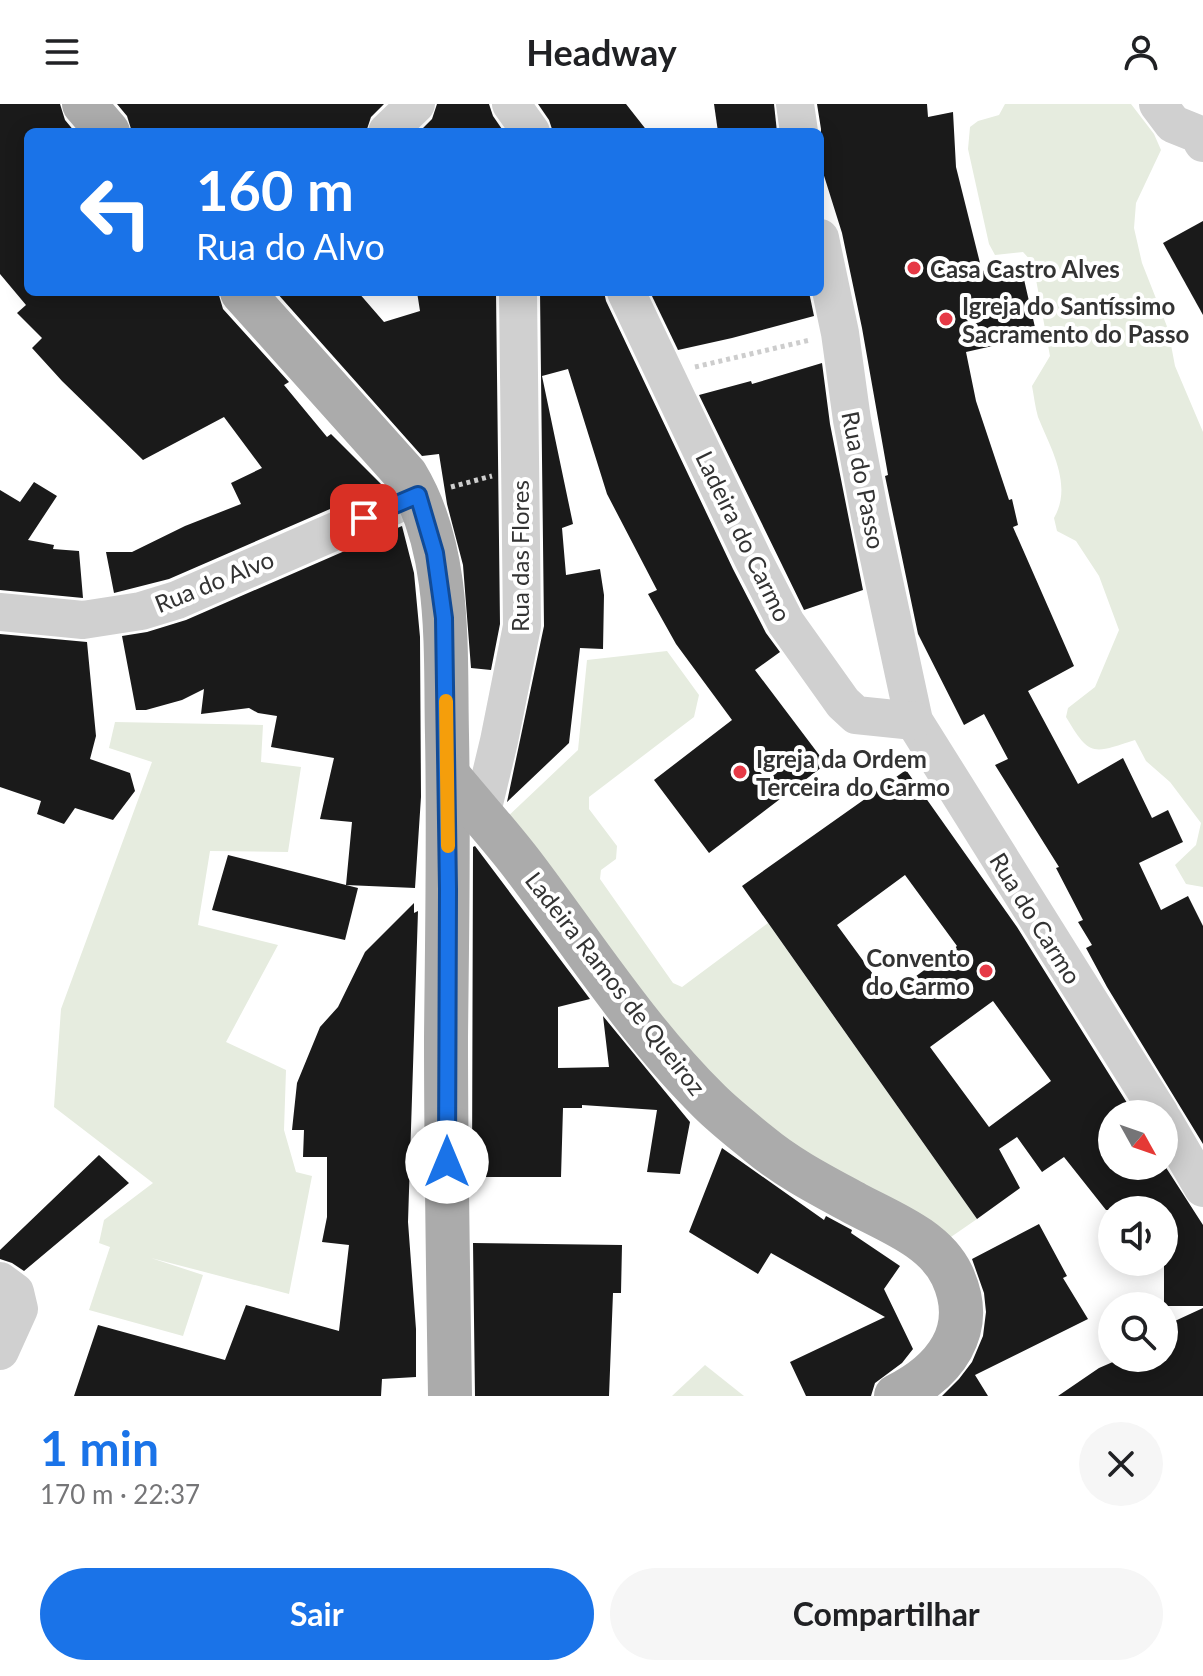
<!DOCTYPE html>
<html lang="pt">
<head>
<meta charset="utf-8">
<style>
  body { margin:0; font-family:Lato,sans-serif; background:#f6f6f6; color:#202124; height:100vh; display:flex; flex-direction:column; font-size:30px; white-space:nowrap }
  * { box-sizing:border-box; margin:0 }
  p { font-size:26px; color:#757577 }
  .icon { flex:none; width:44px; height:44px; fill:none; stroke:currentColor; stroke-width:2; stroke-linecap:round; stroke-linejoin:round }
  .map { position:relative; height:1292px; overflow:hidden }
  .sheet { display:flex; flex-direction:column; background:#fff; flex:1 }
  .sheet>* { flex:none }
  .hud { position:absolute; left:24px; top:24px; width:800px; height:168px; border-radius:12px; box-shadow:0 4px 20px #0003; background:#1a73e8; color:#fff; overflow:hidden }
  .needle { width:52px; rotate:130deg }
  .buttons { position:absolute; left:1098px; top:996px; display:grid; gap:16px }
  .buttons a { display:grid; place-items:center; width:80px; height:80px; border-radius:50%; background:#fff; box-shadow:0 4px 20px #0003; font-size:40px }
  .pin { position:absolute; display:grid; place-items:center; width:68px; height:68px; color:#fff; margin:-34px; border-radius:16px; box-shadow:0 4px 12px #0006 }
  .me { position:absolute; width:88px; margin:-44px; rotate:0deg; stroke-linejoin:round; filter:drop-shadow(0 0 6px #0008) }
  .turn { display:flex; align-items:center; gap:28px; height:168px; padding:0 40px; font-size:36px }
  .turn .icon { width:104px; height:104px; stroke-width:2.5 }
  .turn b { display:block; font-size:56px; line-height:68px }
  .round { display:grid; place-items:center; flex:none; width:84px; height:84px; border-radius:42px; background:#f6f6f6 }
  .headline { display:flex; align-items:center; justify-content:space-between; height:136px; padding:0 40px }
  h1 { font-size:48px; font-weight:700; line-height:60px; color:#1a73e8 }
  .cta { display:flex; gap:16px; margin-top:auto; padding:16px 40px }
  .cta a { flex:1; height:92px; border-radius:48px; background:#1a73e8; color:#fff; font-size:32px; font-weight:700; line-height:92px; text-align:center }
  .cta a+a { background:#f6f6f6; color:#202124 }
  header { display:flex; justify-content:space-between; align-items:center; height:104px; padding:0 40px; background:#fff; font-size:36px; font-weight:700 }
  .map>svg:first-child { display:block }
  .green { fill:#e6ecdf }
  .building { fill:#1a1a1a; fill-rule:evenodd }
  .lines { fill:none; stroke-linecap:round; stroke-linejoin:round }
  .path { stroke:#cdcdcd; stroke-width:5; stroke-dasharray:4 4; stroke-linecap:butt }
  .minor { stroke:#d0d0d0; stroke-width:38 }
  .major { stroke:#ababab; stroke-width:44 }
  .route-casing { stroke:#114b97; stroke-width:20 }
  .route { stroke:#1a73e8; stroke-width:14 }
  .slow { stroke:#f59e0b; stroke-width:14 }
  .poi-dot { fill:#e63946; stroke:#fff; stroke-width:3 }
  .labels { text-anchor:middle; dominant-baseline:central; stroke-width:8; stroke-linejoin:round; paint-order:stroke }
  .poi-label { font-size:24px; font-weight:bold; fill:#333; stroke:#fff; text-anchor:start }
  .street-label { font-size:24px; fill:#333; stroke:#fff }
</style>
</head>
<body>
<header><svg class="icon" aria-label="menu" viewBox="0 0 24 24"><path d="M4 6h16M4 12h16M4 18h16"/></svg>Headway<svg class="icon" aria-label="person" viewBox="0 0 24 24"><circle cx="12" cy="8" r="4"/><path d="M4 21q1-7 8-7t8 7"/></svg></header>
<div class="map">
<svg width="1203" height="1292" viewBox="0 0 1203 1292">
  <rect width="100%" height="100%" fill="#fff"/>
  <g class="green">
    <path d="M1005,0h126l23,30 7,16 -25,53 -2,25 8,35 26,66 7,37 28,66v455l-17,-3 -11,-19 21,-20 5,-22 -31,-41 -24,-21 -11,-21c-43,14 -45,17 -69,-23l2,-9 27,-21 24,-57 -20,-54 -23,-35 -19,-10 -3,-13c19,-33 -3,-69 -16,-101 -3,-10 -4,-21 -6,-31l18,-30 -17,-93 -10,-11 -28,3 -6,-11 -21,-95 2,-22 8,-6 21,-6z"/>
    <polygon points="667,547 699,591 694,613 589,693 589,705 617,742 616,755 601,766 600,775 673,879 682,883 768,819 977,1115 948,1135 802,1056 720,987 505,715 578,646 587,556"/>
    <polygon points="115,618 263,621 261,658 301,663 288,748 210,747 198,821 278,841 226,938 286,966 284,1026 296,1068 312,1072 289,1190 151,1154 203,1171 183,1232 89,1206 110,1143 99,1139 104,1116 153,1079 54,1003 61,905 152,658 109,644"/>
    <polygon points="705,1261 744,1292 672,1292"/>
  </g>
  <g class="building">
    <polygon points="0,0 60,0 65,16 75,28 28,28 28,188 218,188 223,205 289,278 284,281 327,333 331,330 383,382 169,475 114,489 106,448 132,448 185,422 241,400 231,379 262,364 224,313 143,356 62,277 32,244 42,234 17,209 26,201 0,170"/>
    <polygon points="117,0 384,0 371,13 366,28 132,28 127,12"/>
    <polygon points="437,0 489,0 493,12 504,28 419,28 432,15"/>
    <polygon points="538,0 626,0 648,28 553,28 549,16"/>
    <polygon points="714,0 774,0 777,28 718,28"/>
    <polygon points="817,0 927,0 928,13 953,8 956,63 982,167 1020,158 1037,232 966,248 976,297 1009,396 1012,395 1018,421 1013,423 1074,562 1028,587 1078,680 1123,654 1152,714 1168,706 1183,738 1139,759 1161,806 1188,792 1203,822 1203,1040 1107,883 1086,844 1092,841 1078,818 1083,816 1056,764 1059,763 995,661 1008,655 984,610 964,621 918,530 885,372 888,371 862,224 842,129 820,59 821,25"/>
    <polygon points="1203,117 1203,211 1163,139"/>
    <polygon points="276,188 358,188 384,218 420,207 417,188 496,188 500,520 491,566 471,564 463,461 447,400 439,350 422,352"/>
    <polygon points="540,188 604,188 606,197 733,465 766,529 780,548 755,566 826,660 709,749 654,676 732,616 676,540 648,490 657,486 607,390 568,265 542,272 573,420 562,424 566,471 600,465 604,491 603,545 580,544 569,639 507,698 544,522"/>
    <polygon points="650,188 809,188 814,212 732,234 678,246"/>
    <polygon points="822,259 830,320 863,486 804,506 699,291 751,277 752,280"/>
    <polygon points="34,378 57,392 28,436 54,441 53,445 79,447 83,494 0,486 0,386 20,398"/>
    <polygon points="402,422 414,469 420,533 421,693 415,784 346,781 358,784 345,836 212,806 228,751 346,781 352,718 320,715 334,654 271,643 277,612 258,609 249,604 201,610 204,585 182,596 146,606 136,606 122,532 147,528 186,516"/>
    <polygon points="0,530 87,538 96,632 90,655 130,669 135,687 113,716 75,704 64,720 37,710 41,697 0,683"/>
    <path d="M906,666l111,157 117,187h-22v52h53l38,59v81h-39v-96h-58l-42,-53 -22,15 -25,-35 -18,12 21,39 -43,31 -235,-333zM905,771l52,71 -68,50 -52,-71zM993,897l58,80 -62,46 -59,-80z"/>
    <polygon points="475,742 590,895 558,903 558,964 609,963 603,912 690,1018 680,1070 647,1068 657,1006 582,1001 582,1004 563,1004 561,1073 472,1073 473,743"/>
    <polygon points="414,799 414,809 418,807 408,1118 416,1225 416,1273 382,1275 381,1292 74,1292 98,1221 225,1256 246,1201 339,1227 349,1141 322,1138 327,1113 327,1053 303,1053 304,1026 292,1026 297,979 320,923 338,903 365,848"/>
    <polygon points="722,1044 824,1116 826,1112 852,1126 851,1129 900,1162 884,1185 913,1245 902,1259 875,1279 871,1292 806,1292 790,1258 885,1213 771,1149 758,1170 689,1128"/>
    <polygon points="99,1051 129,1079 24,1167 12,1159 0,1155 0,1146"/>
    <polygon points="1039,1120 1067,1172 1063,1174 1088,1215 975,1271 988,1292 942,1292 959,1275 972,1258 983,1232 986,1208 984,1189 972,1155"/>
    <polygon points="473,1139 622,1141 621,1189 613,1189 609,1292 475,1292"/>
    <polygon points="1203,1204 1203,1292 1058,1292 1099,1264 1122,1254 1164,1254 1164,1222"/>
  </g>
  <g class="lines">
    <g class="path">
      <polyline points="695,263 810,236"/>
      <polyline points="451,383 492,372"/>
    </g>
    <g class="minor">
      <polyline points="511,0 531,28"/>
      <polyline points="795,0 799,28"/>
      <polyline points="1158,0 1173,20 1198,30 1203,39"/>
      <polyline points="387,28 416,0"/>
      <polyline points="820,134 840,229 852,316 870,412 914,617 1160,1010"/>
      <polyline points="626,188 753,455 786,519 843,599 856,611 914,617"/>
      <polyline points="0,508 83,516 141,507 177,496 418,391"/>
      <polyline points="481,712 499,637 522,522 518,188"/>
      <polyline points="1164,1017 1203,1084"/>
      <polyline points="0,1177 15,1188 19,1205 0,1247"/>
    </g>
    <g class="major">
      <polyline points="84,0 108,28"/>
      <path d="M242,188l164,183c46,76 39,175 41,260 2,101 0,202 -1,303 0,120 2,239 4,358"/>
      <path d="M448,671c25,31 53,61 77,93 59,78 114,164 184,233 15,15 33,29 50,43 30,25 64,42 97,60 34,18 79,35 96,71 26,56 -8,97 -56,121"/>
    </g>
  </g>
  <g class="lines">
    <defs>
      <polyline id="route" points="364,414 418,391 435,449 444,514 448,785 447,1058"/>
    </defs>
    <use href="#route" class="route-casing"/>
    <use href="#route" class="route"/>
    <polyline class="slow" points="446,597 448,742"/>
  </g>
  <g class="poi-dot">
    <circle cx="914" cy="164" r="8"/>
    <circle cx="946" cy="215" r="8"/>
    <circle cx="740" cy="668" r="8"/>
    <circle cx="986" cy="867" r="8"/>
  </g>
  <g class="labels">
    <g class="poi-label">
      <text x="930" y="164">Casa Castro Alves</text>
      <text x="962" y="201">Igreja do Santíssimo<tspan x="962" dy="28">Sacramento do Passo</tspan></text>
      <text x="756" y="654">Igreja da Ordem<tspan x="756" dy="28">Terceira do Carmo</tspan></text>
      <text x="970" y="853" text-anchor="end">Convento<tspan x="970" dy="28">do Carmo</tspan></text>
    </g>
    <g class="street-label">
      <text transform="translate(864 376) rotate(79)">Rua do Passo</text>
      <text transform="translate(744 432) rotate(64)">Ladeira do Carmo</text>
      <text transform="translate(519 452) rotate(-90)">Rua das Flores</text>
      <text transform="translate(214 477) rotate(-22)">Rua do Alvo</text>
      <text transform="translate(1036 814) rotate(58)">Rua do Carmo</text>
      <text transform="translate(616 879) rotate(52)">Ladeira Ramos de Queiroz</text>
    </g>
  </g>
</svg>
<div class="buttons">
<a><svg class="needle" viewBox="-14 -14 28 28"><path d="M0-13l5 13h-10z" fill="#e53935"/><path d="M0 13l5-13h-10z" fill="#757577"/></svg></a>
<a><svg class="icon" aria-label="sound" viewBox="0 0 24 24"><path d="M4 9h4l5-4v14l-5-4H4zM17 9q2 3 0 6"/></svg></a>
<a><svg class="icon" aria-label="search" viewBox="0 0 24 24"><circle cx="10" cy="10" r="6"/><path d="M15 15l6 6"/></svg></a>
</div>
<div class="pin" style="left:364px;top:414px;background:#d93025"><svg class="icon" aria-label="arrive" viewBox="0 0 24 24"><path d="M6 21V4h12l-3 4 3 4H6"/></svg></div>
<svg class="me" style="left:447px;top:1058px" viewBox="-20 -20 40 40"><circle r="19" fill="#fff"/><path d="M0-13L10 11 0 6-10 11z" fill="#1a73e8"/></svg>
<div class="hud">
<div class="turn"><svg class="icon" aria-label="left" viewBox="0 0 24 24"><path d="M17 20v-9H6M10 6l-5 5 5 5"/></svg><div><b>160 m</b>Rua do Alvo</div></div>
</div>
</div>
<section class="sheet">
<div class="headline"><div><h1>1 min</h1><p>170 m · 22:37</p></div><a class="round"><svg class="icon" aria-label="close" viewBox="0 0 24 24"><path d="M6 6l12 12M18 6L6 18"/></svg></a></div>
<div class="cta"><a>Sair</a><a>Compartilhar</a></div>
</section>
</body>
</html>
